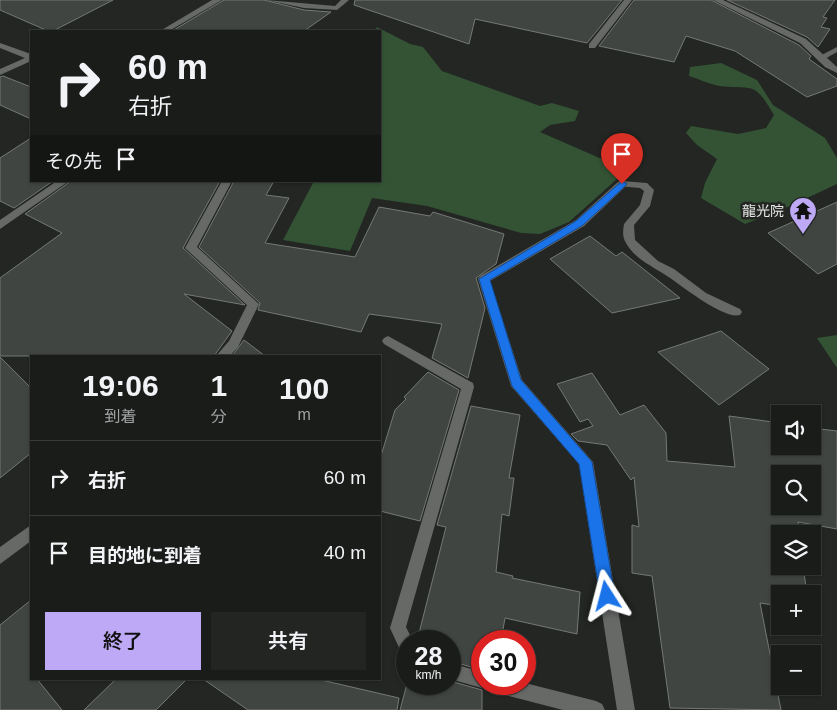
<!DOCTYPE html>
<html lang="ja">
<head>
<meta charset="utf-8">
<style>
  body { margin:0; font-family:Arial,"Noto Sans JP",sans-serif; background:#232523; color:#f1f3f6; height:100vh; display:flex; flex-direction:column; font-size:19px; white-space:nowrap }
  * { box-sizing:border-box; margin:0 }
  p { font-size:16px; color:#9fa1a2 }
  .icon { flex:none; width:28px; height:28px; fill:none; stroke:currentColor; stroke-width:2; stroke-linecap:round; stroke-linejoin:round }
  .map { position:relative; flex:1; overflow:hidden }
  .side { position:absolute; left:30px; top:355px; width:351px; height:325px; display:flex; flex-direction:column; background:#1a1c1a; border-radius:0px; box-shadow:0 1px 4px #0004,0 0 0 1px #383a39 }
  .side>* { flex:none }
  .banner { position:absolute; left:30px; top:30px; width:351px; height:152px; border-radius:0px; box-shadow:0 1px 4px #0004,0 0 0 1px #383a39; background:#1a1c1a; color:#f1f3f6; overflow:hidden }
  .tools { position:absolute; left:771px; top:405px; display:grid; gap:10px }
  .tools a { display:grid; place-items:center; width:50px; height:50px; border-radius:0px; background:#1a1c1a; box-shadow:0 1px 4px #0004,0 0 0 1px #383a39; font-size:25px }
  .speed { position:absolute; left:396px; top:630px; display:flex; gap:10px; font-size:25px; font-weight:700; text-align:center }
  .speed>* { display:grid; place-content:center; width:65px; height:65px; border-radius:50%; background:#1a1c1a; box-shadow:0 1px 4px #0004,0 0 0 1px #383a39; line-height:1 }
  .speed small { font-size:12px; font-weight:400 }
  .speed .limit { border:8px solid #d22; background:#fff; color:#111 }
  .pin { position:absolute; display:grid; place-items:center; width:42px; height:42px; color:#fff; margin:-51px -21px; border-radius:50% 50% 50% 0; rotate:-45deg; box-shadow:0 0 5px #0007 }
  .pin .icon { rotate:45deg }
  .me { position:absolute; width:55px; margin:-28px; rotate:351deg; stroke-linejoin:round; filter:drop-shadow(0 0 4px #0008) }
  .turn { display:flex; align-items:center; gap:18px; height:105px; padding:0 15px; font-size:22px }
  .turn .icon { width:65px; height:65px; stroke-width:2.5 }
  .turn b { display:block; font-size:35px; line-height:42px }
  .then { display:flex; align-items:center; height:48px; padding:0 15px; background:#0003; gap:10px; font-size:19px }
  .eta { display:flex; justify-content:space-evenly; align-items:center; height:85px; text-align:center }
  .eta b { font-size:30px; font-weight:600; line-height:35px }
  .primary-button { display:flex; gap:10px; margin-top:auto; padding:10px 15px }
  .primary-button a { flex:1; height:58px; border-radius:0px; background:#bda9f5; color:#111; font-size:20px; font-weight:600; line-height:58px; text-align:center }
  .primary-button a+a { background:#232523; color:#f1f3f6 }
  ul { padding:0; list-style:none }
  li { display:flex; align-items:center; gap:15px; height:75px; padding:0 15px; border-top:1px solid #383a39 }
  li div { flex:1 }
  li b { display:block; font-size:19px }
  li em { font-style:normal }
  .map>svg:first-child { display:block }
  .green { fill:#335334 }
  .building { fill:#414541; stroke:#757975; fill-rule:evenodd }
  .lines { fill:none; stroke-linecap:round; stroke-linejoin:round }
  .lane { fill:#676967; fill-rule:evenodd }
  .street { fill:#676967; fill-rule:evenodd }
  .route { fill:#1a73e8; stroke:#114b97 }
  .labels { text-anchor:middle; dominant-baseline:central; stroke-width:5; stroke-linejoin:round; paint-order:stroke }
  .poi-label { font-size:14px; fill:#e9ebe9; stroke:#232623; text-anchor:end }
</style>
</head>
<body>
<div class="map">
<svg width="837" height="710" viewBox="0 0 837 710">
  <rect width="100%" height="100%" fill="#232623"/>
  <g class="green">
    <polygon points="377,27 410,44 423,47 442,71 540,106 552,103 579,111 575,121 550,125 540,132 627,170 569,222 540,234 521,233 427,206 372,198 350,251 283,240 314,181 380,181 380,31 374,31"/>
    <path d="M721,63l36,17 16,25 52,33 12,20v26l-47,22 -45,18 -44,-26 4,-15 12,-24 -20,-14 -11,-12 5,-7 47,8 28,-6 8,-13c-21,-35 -19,-25 -55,-29 -10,-2 -20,-7 -30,-10l1,-9z"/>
    <polygon points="837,335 837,368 817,338"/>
  </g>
  <g class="building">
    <polygon points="0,0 113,0 53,31 48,31 0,10"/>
    <polygon points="224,0 264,0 304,10 331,12 304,31 172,31"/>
    <polygon points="355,0 622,0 587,43 475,19 469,44 354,5"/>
    <polygon points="634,0 711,0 799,45 811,56 809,59 837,79 837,86 807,97 735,51 686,36 674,62 599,46"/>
    <polygon points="727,0 835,0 823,17 827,18 821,27 830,29 818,47 807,37"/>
    <polygon points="3,76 31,87 31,119 0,105 0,77"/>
    <polygon points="31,138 31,181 53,181 14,208 0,201 0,158"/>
    <polygon points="71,181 220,181 183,248 245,305 184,294 232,331 214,356 0,356 0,278 62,233 25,214"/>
    <polygon points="234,181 274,181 266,195 289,198 265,243 355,257 379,207 430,216 433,212 504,234 496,264 476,278 485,308 468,378 432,358 442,324 369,314 361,332 258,310 260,303 199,247"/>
    <polygon points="837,202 837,264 818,274 768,233"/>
    <polygon points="590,236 616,256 622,252 680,298 612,313 550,259"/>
    <polygon points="721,331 769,369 719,405 658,352"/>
    <polygon points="244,340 265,356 232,356"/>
    <polygon points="0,357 31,388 31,453 0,478"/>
    <polygon points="428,372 459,390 420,521 380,511 380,459 395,410 406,399 404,397"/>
    <path d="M592,373l28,42 24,-10 22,28 1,28 68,6 -6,-51 51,7v23h32v-18l25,3v98l-39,-7 2,12h-20v32h23l4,28h-27v12l-20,-3 21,107 -111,-2 -18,-132 -20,-3v-48l7,2 -5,-50 -3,3 -24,-35 -29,-4 -7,-7 22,-8 -5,-7 -8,3 -23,-38zM780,474h32v32h-32z"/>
    <polygon points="471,406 520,415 509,478 514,478 509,516 502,514 496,572 513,576 512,578 580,592 577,634 505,618 501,641 482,641 482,670 450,661 450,641 417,641 446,527 437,525"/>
    <polygon points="31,600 31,679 37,679 62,710 0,710 0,625"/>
    <polygon points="116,679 187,679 156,710 84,710"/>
    <polygon points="203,679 317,679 399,698 397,710 248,710"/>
    <polygon points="408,680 408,684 450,684 450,681 482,690 482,710 400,710"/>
  </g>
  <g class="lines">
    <g class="lane">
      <polygon points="713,0 723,0 806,39 837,67 837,73 825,67 800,43"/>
      <path d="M622,181l25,2 7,7 -4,16 -16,19 1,15 23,21 16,8 32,24 34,16 2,3 -2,3c-16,5 -59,-30 -73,-39 -15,-10 -32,-17 -41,-33 -4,-6 -3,-13 -2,-19l16,-19 4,-14 -4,-3 -22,-2v-4z"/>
    </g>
    <g class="street">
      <polygon points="212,0 222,0 169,31 160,31"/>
      <polygon points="266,0 335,6 341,0 349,0 337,10 304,8"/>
      <polygon points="624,0 632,0 595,48 589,48 589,44"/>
      <polygon points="0,43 31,54 31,61 0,75 0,69 25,58 0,48"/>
      <polygon points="837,47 837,52 823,60 816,58"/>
      <polygon points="57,181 69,181 0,229 0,220"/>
      <polygon points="222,181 232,181 197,247 259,304 238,347 230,356 216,356 229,341 247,305 185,248"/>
      <polygon points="622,181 626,182 626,186 584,226 490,281 522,380 593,462 635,710 617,710 579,464 511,386 478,279 480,276 576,220 618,182"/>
      <polygon points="388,336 473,383 474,387 406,627 413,641 408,641 408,656 402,654 390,628 461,389 384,344 382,341 384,338"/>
      <polygon points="31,525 31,541 0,564 0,547"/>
      <polygon points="450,663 482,672 482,684 525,683 596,701 602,704 605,710 563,710 497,693 491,690 489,684 482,688 450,679"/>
    </g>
  </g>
  <polygon class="route" points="622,181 627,184 625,186 583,225 490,280 521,380 592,462 615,596 612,601 607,603 602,601 600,596 579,464 512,386 479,279 576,221"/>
  <defs>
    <symbol id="temple-pin" viewBox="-11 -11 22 30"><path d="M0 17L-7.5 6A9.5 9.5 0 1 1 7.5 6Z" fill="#bda9f5" stroke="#232623"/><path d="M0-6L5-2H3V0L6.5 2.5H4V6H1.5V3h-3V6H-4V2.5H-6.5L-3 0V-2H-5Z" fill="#111"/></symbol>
  </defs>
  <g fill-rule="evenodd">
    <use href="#temple-pin" x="787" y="195" width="32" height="43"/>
  </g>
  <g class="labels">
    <g class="poi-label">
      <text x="784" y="211">龍光院</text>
    </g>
  </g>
</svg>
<div class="tools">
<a><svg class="icon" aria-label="sound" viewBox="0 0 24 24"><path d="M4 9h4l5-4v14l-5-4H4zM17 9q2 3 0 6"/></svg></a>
<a><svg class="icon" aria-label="search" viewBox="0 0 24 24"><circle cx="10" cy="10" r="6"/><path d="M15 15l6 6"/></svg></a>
<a><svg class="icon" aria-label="layers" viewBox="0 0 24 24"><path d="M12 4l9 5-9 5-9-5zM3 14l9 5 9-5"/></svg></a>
<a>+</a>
<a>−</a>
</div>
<div class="speed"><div>28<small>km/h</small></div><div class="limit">30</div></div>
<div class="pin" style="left:622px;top:184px;background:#d93025"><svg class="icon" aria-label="arrive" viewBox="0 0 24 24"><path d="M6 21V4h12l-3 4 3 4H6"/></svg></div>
<svg class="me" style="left:607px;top:596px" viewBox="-20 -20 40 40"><path d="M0-17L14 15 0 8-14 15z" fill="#1a73e8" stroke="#fff" stroke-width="4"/></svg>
<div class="banner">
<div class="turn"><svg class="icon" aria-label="right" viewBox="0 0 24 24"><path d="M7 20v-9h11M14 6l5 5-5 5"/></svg><div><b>60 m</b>右折</div></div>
<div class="then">その先<svg class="icon" aria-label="arrive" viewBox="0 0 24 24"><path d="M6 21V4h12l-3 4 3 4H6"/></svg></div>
</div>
<section class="side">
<div class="eta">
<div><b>19:06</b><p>到着</p></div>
<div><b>1</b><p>分</p></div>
<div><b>100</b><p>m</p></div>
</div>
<ul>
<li><svg class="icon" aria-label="right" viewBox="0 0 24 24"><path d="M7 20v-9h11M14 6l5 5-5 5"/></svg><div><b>右折</b></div><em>60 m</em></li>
<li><svg class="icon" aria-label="arrive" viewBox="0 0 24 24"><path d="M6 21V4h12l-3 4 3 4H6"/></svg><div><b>目的地に到着</b></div><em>40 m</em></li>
</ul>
<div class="primary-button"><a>終了</a><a>共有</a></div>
</section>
</div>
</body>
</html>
